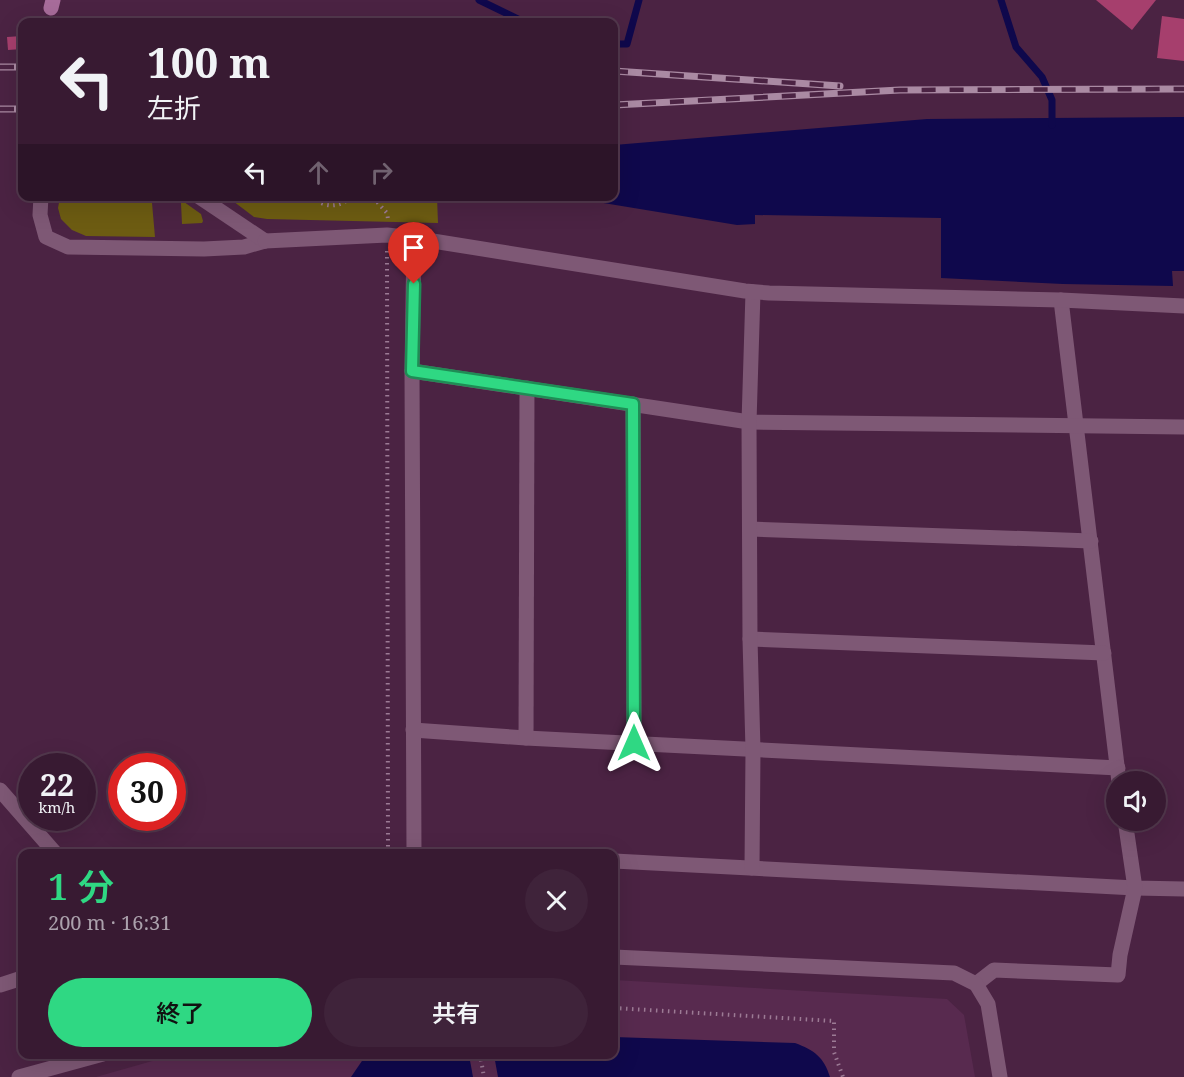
<!DOCTYPE html>
<html lang="ja">
<head>
<meta charset="utf-8">
<style>
  body { margin:0; font-family:"Noto Serif","Noto Sans JP",serif; background:#3f233a; color:#f1f3f6; height:100vh; display:flex; flex-direction:column; font-size:22px; white-space:nowrap }
  * { box-sizing:border-box; margin:0 }
  p { font-size:20px; color:#aba1ac }
  .icon { flex:none; width:33px; height:33px; fill:none; stroke:currentColor; stroke-width:2; stroke-linecap:round; stroke-linejoin:round }
  .map { position:relative; flex:1; overflow:hidden }
  .drawer { position:absolute; left:18px; top:849px; width:600px; height:210px; display:flex; flex-direction:column; background:#381a32; border-radius:12px; box-shadow:0 6px 24px #0002,0 0 0 2px #52384d }
  .drawer>* { flex:none }
  .banner { position:absolute; left:18px; top:18px; width:600px; height:183px; border-radius:12px; box-shadow:0 6px 24px #0002,0 0 0 2px #52384d; background:#381a32; color:#f1f3f6; overflow:hidden }
  .buttons { position:absolute; left:1106px; top:771px; display:grid; gap:12px }
  .buttons a { display:grid; place-items:center; width:60px; height:60px; border-radius:50%; background:#381a32; box-shadow:0 6px 24px #0002,0 0 0 2px #52384d; font-size:30px }
  .speed { position:absolute; left:18px; top:753px; display:flex; gap:12px; font-size:30px; font-weight:700; text-align:center }
  .speed>* { display:grid; place-content:center; width:78px; height:78px; border-radius:50%; background:#381a32; box-shadow:0 6px 24px #0002,0 0 0 2px #52384d; line-height:1 }
  .speed small { font-size:15px; font-weight:400 }
  .speed .limit { border:9px solid #d22; background:#fff; color:#111 }
  .pin { position:absolute; display:grid; place-items:center; width:51px; height:51px; color:#fff; margin:-62px -26px; border-radius:50% 50% 50% 0; rotate:-45deg; box-shadow:0 0 6px #0007 }
  .pin .icon { rotate:45deg }
  .me { position:absolute; width:66px; margin:-33px; rotate:0deg; stroke-linejoin:round; filter:drop-shadow(0 0 4px #0008) }
  .turn { display:flex; align-items:center; gap:21px; height:126px; padding:0 30px; font-size:27px }
  .turn .icon { width:78px; height:78px; stroke-width:2.5 }
  .turn b { display:block; font-size:42px; line-height:51px }
  .lanes { display:flex; align-items:center; height:57px; padding:0 30px; background:#0003; justify-content:center; gap:30px; direction:ltr }
  .lanes .off { opacity:.35 }
  .round { display:grid; place-items:center; flex:none; width:63px; height:63px; border-radius:32px; background:#3f233a }
  .overview { display:flex; align-items:center; justify-content:space-between; height:102px; padding:0 30px }
  h1 { font-size:36px; font-weight:600; line-height:45px; color:#2fd883 }
  .primary-button { display:flex; gap:12px; margin-top:auto; padding:12px 30px }
  .primary-button a { flex:1; height:69px; border-radius:36px; background:#2fd883; color:#111; font-size:24px; font-weight:600; line-height:69px; text-align:center }
  .primary-button a+a { background:#3f233a; color:#f1f3f6 }
  .map>svg:first-child { display:block }
  .built { fill:#582a4f }
  .green { fill:#6d5c12 }
  .water { fill:#0f084c }
  .lines { fill:none; stroke-linecap:round; stroke-linejoin:round }
  .stream { stroke:#0f084c; stroke-width:7 }
  .building { fill:#a63f6d }
  .path { stroke:#9c7b95; stroke-width:4; stroke-dasharray:1.5 4.5; stroke-linecap:butt }
  .minor { stroke:#7e5875; stroke-width:15 }
  .tertiary { stroke:#7e5875; stroke-width:15 }
  .secondary { stroke:#a76c9a; stroke-width:15 }
  .rail-casing { stroke:#aa8aa3; stroke-width:7 }
  .rail { stroke:#4b2343; stroke-width:4.5; stroke-dasharray:14; stroke-linecap:butt }
  .route-casing { stroke:#1f8c55; stroke-width:15 }
  .route { stroke:#2fd883; stroke-width:10 }
</style>
</head>
<body>
<div class="map">
<svg width="1184" height="1077" viewBox="0 0 1184 1077">
  <rect width="100%" height="100%" fill="#4b2343"/>
  <polygon class="built" points="614,980 947,999 964,1015 975,1077 96,1077 177,1054 614,1054"/>
  <g class="green">
    <polygon points="60,197 177,197 201,214 203,221 202,223 182,224 181,203 152,203 155,237 86,236 72,230 61,219 58,208"/>
    <polygon points="229,197 437,197 438,223 267,219 254,217 229,198"/>
  </g>
  <g class="water">
    <polygon points="1184,117 1184,271 1172,271 1173,286 1063,284 941,278 941,218 755,215 755,224 737,225 567,197 614,196 614,145 927,119"/>
    <path d="M614,1037l181,6c19,7 29,14 35,34h-332l-4,-22 120,-1z"/>
    <polygon points="366,1055 469,1055 473,1077 351,1077"/>
  </g>
  <g class="lines">
    <g class="stream">
      <polyline points="479,0 524,22"/>
      <polyline points="1001,0 1016,47 1042,77 1052,100 1052,125"/>
      <polyline points="614,44 627,44 639,0"/>
    </g>
  </g>
  <g class="building">
    <polygon points="1096,0 1156,0 1132,30"/>
    <polygon points="1162,16 1184,19 1184,61 1157,58"/>
    <polygon points="22,36 22,49 8,50 7,37"/>
  </g>
  <g class="lines">
    <g class="path">
      <path d="M312,196c11,13 29,12 40,0"/>
      <polyline points="378,196 378,203 387,213 388,219"/>
      <polyline points="387,251 388,854"/>
      <polyline points="614,1008 834,1021 834,1052 843,1077"/>
      <polyline points="480,1054 484,1077"/>
    </g>
    <g class="minor">
      <polyline points="41,196 40,215 46,237 68,247 204,249 244,247 265,241"/>
      <polyline points="198,196 265,241"/>
      <polyline points="1061,300 1119,782"/>
      <polyline points="412,371 749,422 1184,427"/>
      <polyline points="633,404 634,743"/>
      <polyline points="750,529 1091,541"/>
      <polyline points="750,639 1104,653"/>
      <polyline points="413,730 526,738 1118,768"/>
      <polyline points="526,738 527,388"/>
      <polyline points="0,790 56,854"/>
      <polyline points="614,861 1135,888 1184,889"/>
      <polyline points="752,868 753,750 750,639 749,422 753,292"/>
      <polyline points="976,984 994,970 1118,975 1120,955 1135,888 1125,820"/>
      <polyline points="0,985 22,978"/>
    </g>
    <g class="tertiary">
      <polyline points="265,241 387,235 414,238 745,291 769,293 1061,300 1184,306"/>
      <polyline points="414,854 412,371 414,238"/>
      <polyline points="614,957 954,973 976,984 988,1004 1000,1077"/>
      <polyline points="19,1077 103,1054"/>
    </g>
    <polyline class="secondary" points="51,8 53,0"/>
    <defs>
      <g id="rail">
        <polyline points="0,67 22,67"/>
        <polyline points="614,71 840,86"/>
        <polyline points="614,105 900,90 1184,89"/>
        <polyline points="0,109 22,109"/>
      </g>
    </defs>
    <use href="#rail" class="rail-casing"/>
    <use href="#rail" class="rail"/>
  </g>
  <g class="lines">
    <defs>
      <polyline id="route" points="414,284 412,371 633,404 634,743"/>
    </defs>
    <use href="#route" class="route-casing"/>
    <use href="#route" class="route"/>
  </g>
</svg>
<div class="buttons">
<a><svg class="icon" aria-label="sound" viewBox="0 0 24 24"><path d="M4 9h4l5-4v14l-5-4H4zM17 9q2 3 0 6"/></svg></a>
</div>
<div class="speed"><div>22<small>km/h</small></div><div class="limit">30</div></div>
<div class="pin" style="left:414px;top:284px;background:#d93025"><svg class="icon" aria-label="arrive" viewBox="0 0 24 24"><path d="M6 21V4h12l-3 4 3 4H6"/></svg></div>
<svg class="me" style="left:634px;top:743px" viewBox="-20 -20 40 40"><path d="M0-17L14 15 0 8-14 15z" fill="#2fd883" stroke="#fff" stroke-width="4"/></svg>
<div class="banner">
<div class="turn"><svg class="icon" aria-label="left" viewBox="0 0 24 24"><path d="M17 20v-9H6M10 6l-5 5 5 5"/></svg><div><b>100 m</b>左折</div></div>
<div class="lanes"><svg class="icon" aria-label="left" viewBox="0 0 24 24"><path d="M17 20v-9H6M10 6l-5 5 5 5"/></svg><svg class="icon off" aria-label="ahead" viewBox="0 0 24 24"><path d="M12 20V5M6 11l6-6 6 6"/></svg><svg class="icon off" aria-label="right" viewBox="0 0 24 24"><path d="M7 20v-9h11M14 6l5 5-5 5"/></svg></div>
</div>
<section class="drawer">
<div class="overview"><div><h1>1 分</h1><p>200 m · 16:31</p></div><a class="round"><svg class="icon" aria-label="close" viewBox="0 0 24 24"><path d="M6 6l12 12M18 6L6 18"/></svg></a></div>
<div class="primary-button"><a>終了</a><a>共有</a></div>
</section>
</div>
</body>
</html>
